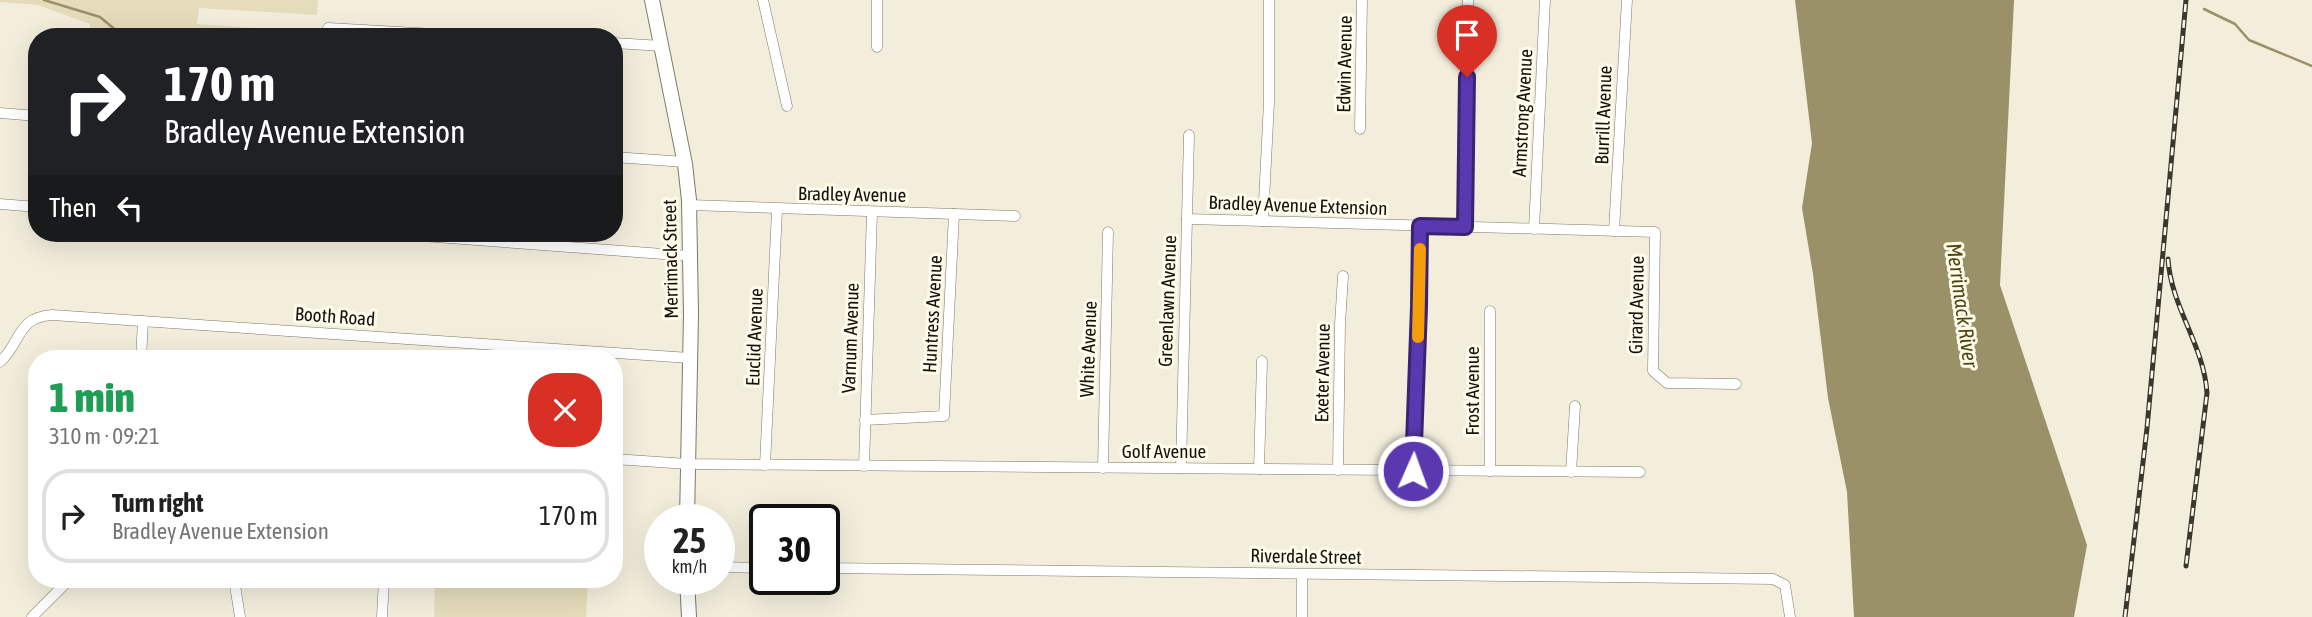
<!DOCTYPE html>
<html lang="en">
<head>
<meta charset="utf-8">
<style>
  body { margin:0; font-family:"Asap Condensed",sans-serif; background:#f6f6f6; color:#222; height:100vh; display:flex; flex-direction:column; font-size:26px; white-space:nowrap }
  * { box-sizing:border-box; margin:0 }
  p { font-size:23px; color:#767676 }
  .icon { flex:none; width:38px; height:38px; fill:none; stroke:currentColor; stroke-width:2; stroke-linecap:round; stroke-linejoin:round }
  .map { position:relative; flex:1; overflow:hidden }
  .side { position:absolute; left:28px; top:350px; width:595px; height:238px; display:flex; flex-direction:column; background:#fff; border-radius:28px; box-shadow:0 7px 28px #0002 }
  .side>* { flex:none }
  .guide { position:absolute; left:28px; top:28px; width:595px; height:214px; border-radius:28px; box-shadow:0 7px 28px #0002; background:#202124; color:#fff; overflow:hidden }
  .speed { position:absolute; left:644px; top:504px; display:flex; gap:14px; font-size:35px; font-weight:700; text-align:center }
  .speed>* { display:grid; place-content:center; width:91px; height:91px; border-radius:50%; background:#fff; box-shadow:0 7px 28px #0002; line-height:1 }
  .speed small { font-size:18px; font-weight:400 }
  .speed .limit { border:4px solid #111; border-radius:10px; background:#fff; color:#111 }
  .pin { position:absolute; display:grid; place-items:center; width:60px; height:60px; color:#fff; margin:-72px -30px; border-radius:50% 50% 50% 0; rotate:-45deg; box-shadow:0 0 7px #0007 }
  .pin .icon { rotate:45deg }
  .me { position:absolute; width:77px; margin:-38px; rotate:2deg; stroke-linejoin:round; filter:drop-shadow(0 0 5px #0008) }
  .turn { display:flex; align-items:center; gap:24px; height:147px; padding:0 21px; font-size:32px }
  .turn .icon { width:91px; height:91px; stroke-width:2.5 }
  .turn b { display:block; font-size:49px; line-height:60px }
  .then { display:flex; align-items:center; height:66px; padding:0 21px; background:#0003; gap:14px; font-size:26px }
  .round { display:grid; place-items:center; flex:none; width:74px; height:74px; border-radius:28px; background:#f6f6f6 }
  .headline { display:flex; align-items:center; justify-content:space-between; height:119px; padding:0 21px }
  h1 { font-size:42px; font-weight:800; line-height:52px; color:#1e9e55 }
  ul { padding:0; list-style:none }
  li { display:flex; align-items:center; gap:21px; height:94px; margin:0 14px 10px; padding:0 7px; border:4px solid #e0e0e0; border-radius:28px }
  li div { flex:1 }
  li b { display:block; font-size:26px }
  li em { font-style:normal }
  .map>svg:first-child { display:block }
  .green { fill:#e4dcbb }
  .water { fill:#9b9168 }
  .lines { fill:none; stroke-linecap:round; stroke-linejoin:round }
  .stream { stroke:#9b9168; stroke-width:2.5 }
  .minor-casing { stroke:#7d7968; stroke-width:11 }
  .secondary-casing { stroke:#7d7968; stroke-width:16 }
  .minor { stroke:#fff; stroke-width:10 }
  .secondary { stroke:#fff; stroke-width:14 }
  .rail-casing { stroke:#39372e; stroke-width:5 }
  .rail { stroke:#fffcec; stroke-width:2.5; stroke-dasharray:8; stroke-linecap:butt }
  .route-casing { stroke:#3a2472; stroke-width:18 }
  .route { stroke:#5a38b0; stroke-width:12 }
  .slow { stroke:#f59e0b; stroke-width:12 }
  .labels { text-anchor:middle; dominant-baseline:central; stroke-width:6; stroke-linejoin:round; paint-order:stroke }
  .street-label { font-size:19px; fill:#14130c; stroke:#fffcec }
  .water-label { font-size:21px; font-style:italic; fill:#504411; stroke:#fffcec }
</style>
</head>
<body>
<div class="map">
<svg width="2312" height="617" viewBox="0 0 2312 617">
  <rect width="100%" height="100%" fill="#f3eedc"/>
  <g class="green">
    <polygon points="0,0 318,0 317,15 199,8 197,24 325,33 325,37 125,37 90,34 90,24 38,5 0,2"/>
    <polygon points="435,579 588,579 586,617 434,617"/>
  </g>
  <polygon class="water" points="1795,0 2014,0 2000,285 2087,545 2074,617 1854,617 1847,492 1828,398 1813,274 1802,208 1812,143"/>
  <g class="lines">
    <g class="stream">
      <polyline points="44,0 100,17 124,37"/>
      <polyline points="2204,9 2235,24 2249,40 2312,66"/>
    </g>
    <defs>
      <g id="minor">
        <polyline points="763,0 787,106"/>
        <polyline points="328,28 487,37"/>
        <polyline points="614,43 662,46"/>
        <polyline points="877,47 877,0"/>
        <polyline points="0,113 37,116"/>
        <polyline points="1360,129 1362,0"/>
        <polyline points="614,157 685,162"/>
        <polyline points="0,204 37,207"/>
        <polyline points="690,205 1015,216"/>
        <polyline points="1187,219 1655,232 1653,371 1667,383 1736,384"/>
        <polyline points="1263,221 1269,102 1269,0"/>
        <polyline points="1465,227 1468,0"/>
        <polyline points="1534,229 1545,0"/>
        <polyline points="1614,231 1627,0"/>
        <polyline points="382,233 690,256"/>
        <polyline points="1490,311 1490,471"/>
        <polyline points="141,359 143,321"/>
        <path d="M0,362c21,-19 17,-45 52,-47l638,43"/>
        <polyline points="865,420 944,416 954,214"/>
        <polyline points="614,459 688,464 1640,472"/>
        <polyline points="765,465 777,210"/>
        <polyline points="864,466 872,212"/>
        <polyline points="1103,468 1108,232"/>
        <polyline points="1181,468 1189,135"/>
        <polyline points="1259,469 1262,361"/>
        <polyline points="1338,470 1340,324 1343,276"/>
        <polyline points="1413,471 1419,307 1420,226"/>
        <polyline points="1571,472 1575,406"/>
        <polyline points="719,567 765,568"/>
        <polyline points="824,568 1773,579 1785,585 1790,617"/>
        <polyline points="234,579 240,617"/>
        <polyline points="32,617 70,579"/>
        <polyline points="382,617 384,579"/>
        <polyline points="1302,617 1302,574"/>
      </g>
      <g id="secondary">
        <polyline points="652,0 685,164 689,200 691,314 687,520"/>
        <polyline points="687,579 689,617"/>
      </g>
    </defs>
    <use href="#minor" class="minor-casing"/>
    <use href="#secondary" class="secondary-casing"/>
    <use href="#minor" class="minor"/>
    <use href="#secondary" class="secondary"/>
    <defs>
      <g id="rail">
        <path d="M2168,259c3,48 36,86 39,134l-21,173"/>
        <polyline points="2125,617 2147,428 2186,0"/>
      </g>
    </defs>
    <use href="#rail" class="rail-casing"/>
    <use href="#rail" class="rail"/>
  </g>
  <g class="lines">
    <defs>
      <polyline id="route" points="1413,471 1419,307 1420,226 1465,227 1467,77"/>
    </defs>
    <use href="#route" class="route-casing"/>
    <use href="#route" class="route"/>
    <polyline class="slow" points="1418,337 1420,249"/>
  </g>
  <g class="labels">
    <g class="street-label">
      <text transform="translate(1344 64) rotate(-89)">Edwin Avenue</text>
      <text transform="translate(1522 113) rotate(-87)">Armstrong Avenue</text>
      <text transform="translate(1603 115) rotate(-88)">Burrill Avenue</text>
      <text transform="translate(852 194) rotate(1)">Bradley Avenue</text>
      <text transform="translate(1298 205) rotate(2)">Bradley Avenue Extension</text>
      <text transform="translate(670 259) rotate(-91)">Merrimack Street</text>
      <text transform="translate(1167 301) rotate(-88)">Greenlawn Avenue</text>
      <text transform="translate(1636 305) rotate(-89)">Girard Avenue</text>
      <text transform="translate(932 314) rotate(-87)">Huntress Avenue</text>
      <text transform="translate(335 316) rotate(4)">Booth Road</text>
      <text transform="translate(754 337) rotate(-88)">Euclid Avenue</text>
      <text transform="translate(850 338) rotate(-88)">Varnum Avenue</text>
      <text transform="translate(1088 349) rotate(-88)">White Avenue</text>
      <text transform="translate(1322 373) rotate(-89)">Exeter Avenue</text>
      <text transform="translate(1472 391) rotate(-90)">Frost Avenue</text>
      <text x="1164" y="451">Golf Avenue</text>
      <text transform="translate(1306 556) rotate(1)">Riverdale Street</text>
    </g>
    <g class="water-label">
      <text transform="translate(1963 305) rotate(82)">Merrimack River</text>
    </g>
  </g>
</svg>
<div class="speed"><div>25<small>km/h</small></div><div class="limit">30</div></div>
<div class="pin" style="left:1467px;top:77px;background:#d93025"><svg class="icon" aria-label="arrive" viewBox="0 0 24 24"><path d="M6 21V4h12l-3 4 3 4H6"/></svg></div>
<svg class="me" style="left:1413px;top:471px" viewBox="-20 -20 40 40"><circle r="17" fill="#5a38b0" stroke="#fff" stroke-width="3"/><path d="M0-11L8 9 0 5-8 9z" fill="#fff"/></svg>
<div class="guide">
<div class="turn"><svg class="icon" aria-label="right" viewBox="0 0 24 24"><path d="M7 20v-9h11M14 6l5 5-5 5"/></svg><div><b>170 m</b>Bradley Avenue Extension</div></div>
<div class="then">Then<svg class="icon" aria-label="left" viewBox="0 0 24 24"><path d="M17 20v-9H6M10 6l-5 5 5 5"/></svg></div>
</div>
<section class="side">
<div class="headline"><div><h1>1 min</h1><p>310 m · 09:21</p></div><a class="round" style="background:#d93025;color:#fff"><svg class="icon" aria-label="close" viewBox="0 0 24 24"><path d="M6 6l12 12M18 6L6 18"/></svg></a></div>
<ul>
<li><svg class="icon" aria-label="right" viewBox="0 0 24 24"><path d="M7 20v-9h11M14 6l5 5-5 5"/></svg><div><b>Turn right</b><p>Bradley Avenue Extension</p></div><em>170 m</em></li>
</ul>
</section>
</div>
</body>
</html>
